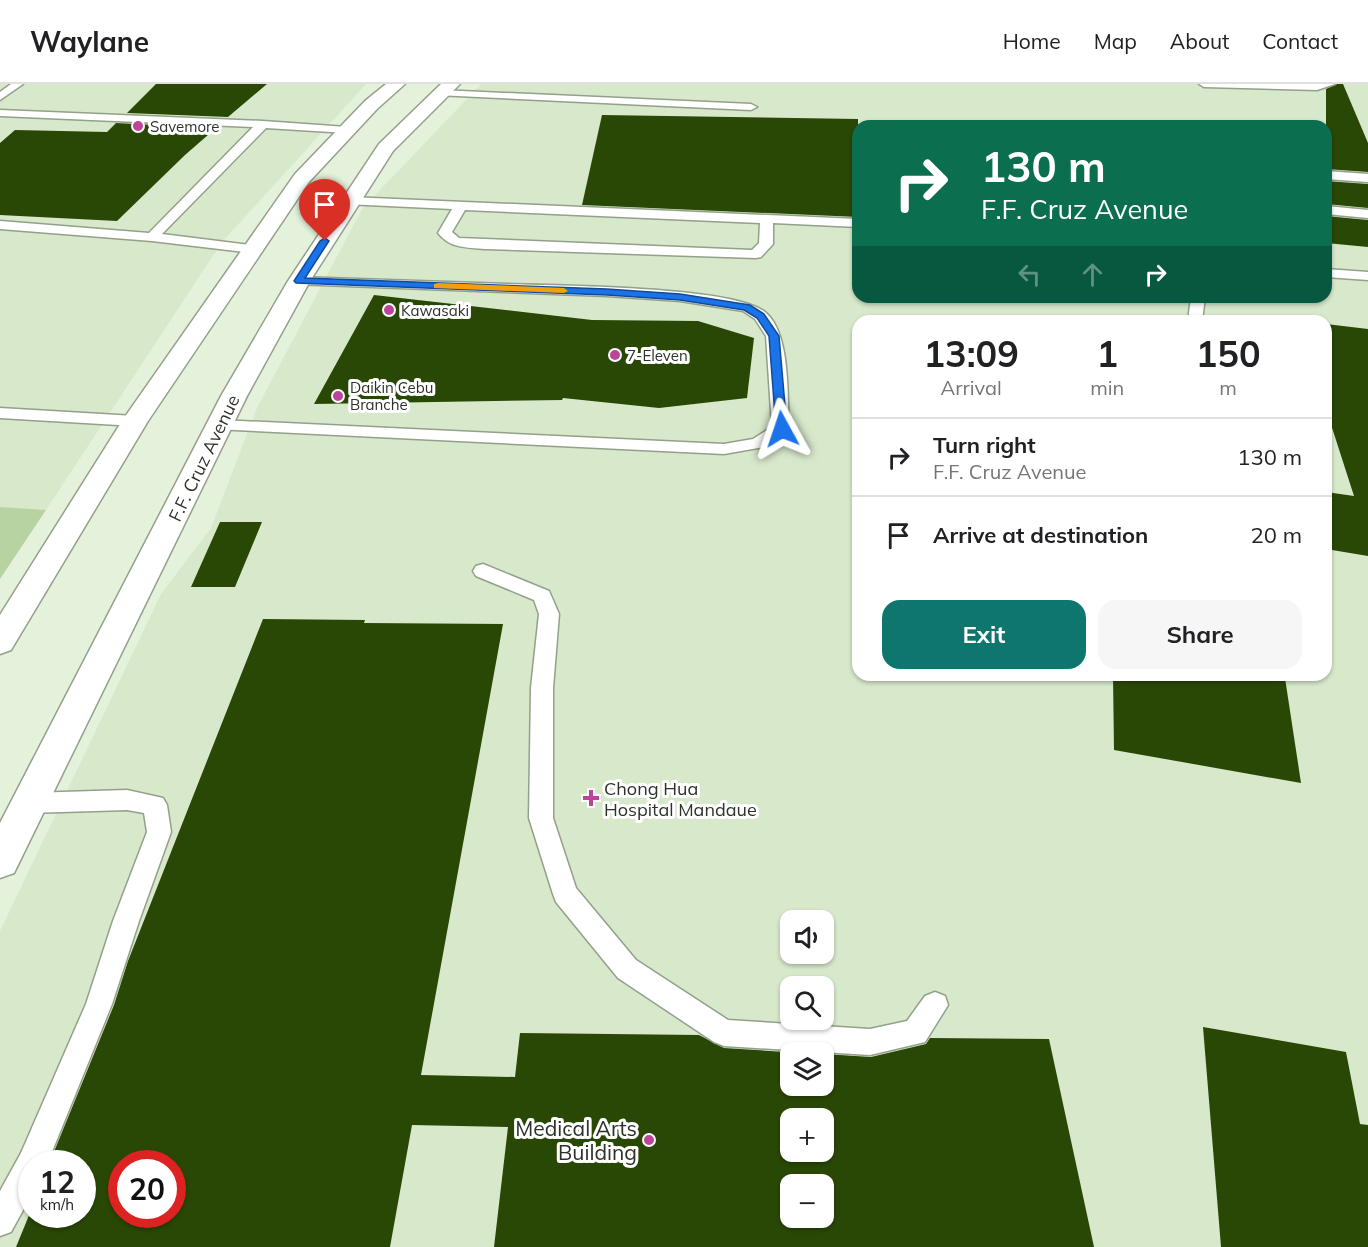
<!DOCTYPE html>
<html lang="en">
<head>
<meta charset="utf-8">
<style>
  body { margin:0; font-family:Mulish,sans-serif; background:#f6f6f6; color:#202124; height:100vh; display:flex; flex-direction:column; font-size:22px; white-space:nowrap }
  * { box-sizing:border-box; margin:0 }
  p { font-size:20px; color:#757577 }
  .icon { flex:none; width:33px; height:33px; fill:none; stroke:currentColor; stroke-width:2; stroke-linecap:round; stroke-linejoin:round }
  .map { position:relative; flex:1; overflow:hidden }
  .drawer { position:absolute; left:852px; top:231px; width:480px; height:366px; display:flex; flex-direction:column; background:#fff; border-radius:18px; box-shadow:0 2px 4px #0004 }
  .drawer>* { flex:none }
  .banner { position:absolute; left:852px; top:36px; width:480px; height:183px; border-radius:18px; box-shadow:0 2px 4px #0004; background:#0b6e4f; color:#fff; overflow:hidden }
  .fabs { position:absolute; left:780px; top:826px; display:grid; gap:12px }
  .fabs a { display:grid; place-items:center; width:54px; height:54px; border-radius:12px; background:#fff; box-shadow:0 2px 4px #0004; font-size:30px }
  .speed { position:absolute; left:18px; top:1066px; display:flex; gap:12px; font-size:30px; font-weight:700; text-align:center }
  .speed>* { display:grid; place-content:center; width:78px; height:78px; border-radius:50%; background:#fff; box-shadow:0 2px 4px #0004; line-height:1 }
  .speed small { font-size:15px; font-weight:400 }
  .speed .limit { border:9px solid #d22; background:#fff; color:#111 }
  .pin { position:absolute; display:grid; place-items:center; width:51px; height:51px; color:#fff; margin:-62px -26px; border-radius:50% 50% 50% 0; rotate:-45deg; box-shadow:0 0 6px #0007 }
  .pin .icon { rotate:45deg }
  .me { position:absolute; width:66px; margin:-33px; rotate:355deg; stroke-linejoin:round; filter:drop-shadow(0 0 4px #0008) }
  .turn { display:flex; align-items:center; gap:21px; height:126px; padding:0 30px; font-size:27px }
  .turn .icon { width:78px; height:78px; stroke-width:2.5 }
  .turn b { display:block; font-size:42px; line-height:51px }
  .lanes { display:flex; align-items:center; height:57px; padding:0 30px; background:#0003; justify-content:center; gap:30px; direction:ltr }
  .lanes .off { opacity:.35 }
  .eta { display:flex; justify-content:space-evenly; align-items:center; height:102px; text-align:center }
  .eta b { font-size:36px; font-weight:700; line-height:42px }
  .action { display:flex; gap:12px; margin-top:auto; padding:12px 30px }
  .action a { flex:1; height:69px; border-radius:18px; background:#0f766e; color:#fff; font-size:24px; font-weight:700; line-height:69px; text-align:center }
  .action a+a { background:#f6f6f6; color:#202124 }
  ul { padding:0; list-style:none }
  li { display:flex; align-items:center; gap:18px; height:78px; padding:0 30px; border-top:2px solid #e0e0e0 }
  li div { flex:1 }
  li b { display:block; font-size:22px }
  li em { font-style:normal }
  header { display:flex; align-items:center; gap:36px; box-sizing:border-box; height:84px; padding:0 30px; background:#fff; border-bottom:2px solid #e0e0e0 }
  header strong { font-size:28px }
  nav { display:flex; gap:33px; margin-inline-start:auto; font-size:21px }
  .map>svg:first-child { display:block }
  .built { fill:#d7e8cb; fill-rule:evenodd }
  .green { fill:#b7d3a2 }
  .building { fill:#294805; fill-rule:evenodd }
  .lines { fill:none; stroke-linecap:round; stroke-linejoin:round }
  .lane-casing { stroke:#93a08a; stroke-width:3 }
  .secondary-casing { stroke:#93a08a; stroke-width:3 }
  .lane { fill:#fff; fill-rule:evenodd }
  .secondary { fill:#fff; fill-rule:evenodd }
  .route { fill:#1a73e8; stroke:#114b97; stroke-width:1.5 }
  .slow { fill:#f59e0b }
  .poi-dot { fill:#bc459a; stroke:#fff; stroke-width:2 }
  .labels { text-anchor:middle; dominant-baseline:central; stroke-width:6; stroke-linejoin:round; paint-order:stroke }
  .far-poi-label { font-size:15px; fill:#2c3229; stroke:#fff; text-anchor:start }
  .street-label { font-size:18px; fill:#2c3229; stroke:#fff }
  .poi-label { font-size:18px; fill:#2c3229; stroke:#fff; text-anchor:start }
  .near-poi-label { font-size:21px; fill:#2c3229; stroke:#fff; text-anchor:end }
</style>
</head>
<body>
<header>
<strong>Waylane</strong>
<nav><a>Home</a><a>Map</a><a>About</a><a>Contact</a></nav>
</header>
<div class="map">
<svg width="1368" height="1163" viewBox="0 0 1368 1163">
  <rect width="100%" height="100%" fill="#e4f2db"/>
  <g class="built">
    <polygon points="0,0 366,0 222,158 46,426 0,423"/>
    <path d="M481,0h887v1163h-1368v-316l161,-337 50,-66 46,-120 105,-199zM858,42h468v171h-468zM858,237h468v354h-468zM790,837h34v33h-34zM790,903h34v33h-34zM790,969h34v33h-34zM790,1035h34v33h-34zM32,1080h50v51h-50zM122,1080h50v51h-50zM790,1101h34v33h-34z"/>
  </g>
  <polygon class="green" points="0,423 46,426 0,495"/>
  <g class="building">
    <polygon points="156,0 267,0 228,33 127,29"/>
    <polygon points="1337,0 1343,0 1368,59 1368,88 1326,85 1326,5"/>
    <polygon points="602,31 858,35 858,133 582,121"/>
    <polygon points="116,39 216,44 185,71 117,137 0,131 0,59 15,46 107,48"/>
    <polygon points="1326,97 1368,100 1368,124 1326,120"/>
    <polygon points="1326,132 1368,136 1368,163 1326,159"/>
    <polygon points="374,211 592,236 698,237 754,254 747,314 659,324 563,314 562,316 314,320"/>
    <polygon points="1326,240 1368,245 1368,472 1326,465 1326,408 1354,412 1326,325"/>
    <polygon points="220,438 262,438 235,503 191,503"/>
    <path d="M263,535l102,1 -1,3 139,1 -82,451 94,2 5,-44 179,2 25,13 77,5h-11v33h34v-32l47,3 55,-13 4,-6 119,1 45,208h-600l14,-120 -96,-2 -22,122h-374l16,-39v7h50v-51h-33l65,-159 14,-44zM790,1035h34v33h-34zM122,1080h50v51h-50zM790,1101h34v33h-34z"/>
    <polygon points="1113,591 1262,591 1285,594 1301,699 1114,666"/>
    <polygon points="1203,943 1346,968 1360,1040 1368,1041 1368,1163 1221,1163"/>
  </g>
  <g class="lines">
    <defs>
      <g id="lane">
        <polygon points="11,0 23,0 0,16 0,8"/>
        <polygon points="1199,0 1335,0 1317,6 1204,3"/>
        <polygon points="440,6 751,20 757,23 751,26 436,11 435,9"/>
        <polygon points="0,26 263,37 347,43 353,46 347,49 266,44 162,150 258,162 260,165 258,168 253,169 152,157 0,145 0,137 149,149 253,43 0,32"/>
        <polygon points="1326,87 1368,90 1368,98 1326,95"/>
        <path d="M350,113l508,22v8l-85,-4v21l-12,13 -5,1 -271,-9c-19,-2 -34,0 -47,-16l14,-24 -107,-5 -1,-3zM465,126l295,13 -1,20 -7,7 -293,-12 -7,-6z"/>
        <polygon points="1326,122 1368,126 1368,134 1326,130"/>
        <polygon points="1326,185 1368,188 1368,196 1326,193"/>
        <path d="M299,193c70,2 140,5 209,7 48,2 225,2 257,28 26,21 22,85 24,117l-25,18 -40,7 -510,-25 -2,-4 8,-5 504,24 29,-5 19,-12 -6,-91 -11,-17 -12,-8 -63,-10 -73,-5 -313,-12 -2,-3 2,-3z"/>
        <polygon points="1191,213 1205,213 1202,237 1188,237"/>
        <polygon points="0,324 135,332 143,337 135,342 0,334"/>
        <polygon points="483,480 549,507 559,530 553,604 553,734 576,804 636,876 728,936 870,945 907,937 925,912 935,908 945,912 948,921 925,958 870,971 724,962 714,958 618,894 556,818 553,810 529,734 531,604 539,530 534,516 476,492 473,487 476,482"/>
        <polygon points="127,706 163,714 167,721 171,748 139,837 112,920 47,1080 32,1080 32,1110 11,1148 0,1152 0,1107 21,1069 86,920 113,837 147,748 144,729 127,726 29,729 21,726 17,719 21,712 29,709"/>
      </g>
      <g id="secondary">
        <polygon points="386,0 405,0 377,25 309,98 148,337 11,566 0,570 0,531 122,337 295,90 365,17"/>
        <polygon points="441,0 460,0 393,67 310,197 247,312 14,789 0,794 0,739 221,312 288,197 379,60"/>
      </g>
    </defs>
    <use href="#lane" class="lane-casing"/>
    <use href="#secondary" class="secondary-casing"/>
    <use href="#lane" class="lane"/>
    <use href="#secondary" class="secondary"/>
  </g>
  <polygon class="route" points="325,154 329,157 305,194 607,205 680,210 750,221 764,230 779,252 787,345 782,348 776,345 769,252 757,234 744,226 680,216 607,211 296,199 294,197 320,157"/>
  <polygon class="slow" points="438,199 564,204 568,207 564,209 434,204 434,200"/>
  <g class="poi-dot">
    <circle cx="138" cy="42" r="6"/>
    <circle cx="389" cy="226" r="6"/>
    <circle cx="615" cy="271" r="6"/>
    <circle cx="338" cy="312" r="6"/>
    <path d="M588 705h6v6h6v6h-6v6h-6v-6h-6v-6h6z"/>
    <circle cx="649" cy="1056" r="6"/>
  </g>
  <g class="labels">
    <g class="far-poi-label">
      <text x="150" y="42">Savemore</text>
      <text x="401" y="226">Kawasaki</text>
      <text x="627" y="271">7-Eleven</text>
      <text x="350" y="303">Daikin Cebu<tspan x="350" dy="17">Branche</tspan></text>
    </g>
    <g class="street-label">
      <text transform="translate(204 374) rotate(-64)">F.F. Cruz Avenue</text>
    </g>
    <g class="poi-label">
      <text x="604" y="704">Chong Hua<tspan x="604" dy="21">Hospital Mandaue</tspan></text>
    </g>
    <g class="near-poi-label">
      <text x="637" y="1044">Medical Arts<tspan x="637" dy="24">Building</tspan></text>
    </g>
  </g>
</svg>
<div class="fabs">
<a><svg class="icon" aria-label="sound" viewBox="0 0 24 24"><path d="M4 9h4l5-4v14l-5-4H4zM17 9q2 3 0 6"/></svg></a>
<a><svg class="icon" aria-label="search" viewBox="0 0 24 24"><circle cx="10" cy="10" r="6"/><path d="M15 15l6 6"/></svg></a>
<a><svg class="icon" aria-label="layers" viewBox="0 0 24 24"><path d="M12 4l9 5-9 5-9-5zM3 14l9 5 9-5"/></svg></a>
<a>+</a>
<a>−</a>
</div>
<div class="speed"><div>12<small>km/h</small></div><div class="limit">20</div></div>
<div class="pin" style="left:325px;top:157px;background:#d93025"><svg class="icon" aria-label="arrive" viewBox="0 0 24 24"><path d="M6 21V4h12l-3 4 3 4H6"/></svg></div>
<svg class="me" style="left:782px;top:345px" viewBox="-20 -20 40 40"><path d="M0-17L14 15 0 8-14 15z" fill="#1a73e8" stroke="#fff" stroke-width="4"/></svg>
<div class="banner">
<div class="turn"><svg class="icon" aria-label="right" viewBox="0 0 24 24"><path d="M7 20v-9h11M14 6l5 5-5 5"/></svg><div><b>130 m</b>F.F. Cruz Avenue</div></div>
<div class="lanes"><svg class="icon off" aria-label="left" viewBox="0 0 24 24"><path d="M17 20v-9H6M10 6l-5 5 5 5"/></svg><svg class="icon off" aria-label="ahead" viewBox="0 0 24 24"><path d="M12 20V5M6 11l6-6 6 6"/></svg><svg class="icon" aria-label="right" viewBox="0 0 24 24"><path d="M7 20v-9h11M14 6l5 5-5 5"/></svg></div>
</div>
<section class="drawer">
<div class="eta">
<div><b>13:09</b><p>Arrival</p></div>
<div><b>1</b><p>min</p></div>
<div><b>150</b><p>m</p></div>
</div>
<ul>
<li><svg class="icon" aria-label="right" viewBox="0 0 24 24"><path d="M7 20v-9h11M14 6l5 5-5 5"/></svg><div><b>Turn right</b><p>F.F. Cruz Avenue</p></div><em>130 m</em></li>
<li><svg class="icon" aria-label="arrive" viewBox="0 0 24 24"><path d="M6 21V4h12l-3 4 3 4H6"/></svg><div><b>Arrive at destination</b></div><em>20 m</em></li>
</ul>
<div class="action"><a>Exit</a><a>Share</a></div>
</section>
</div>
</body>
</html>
